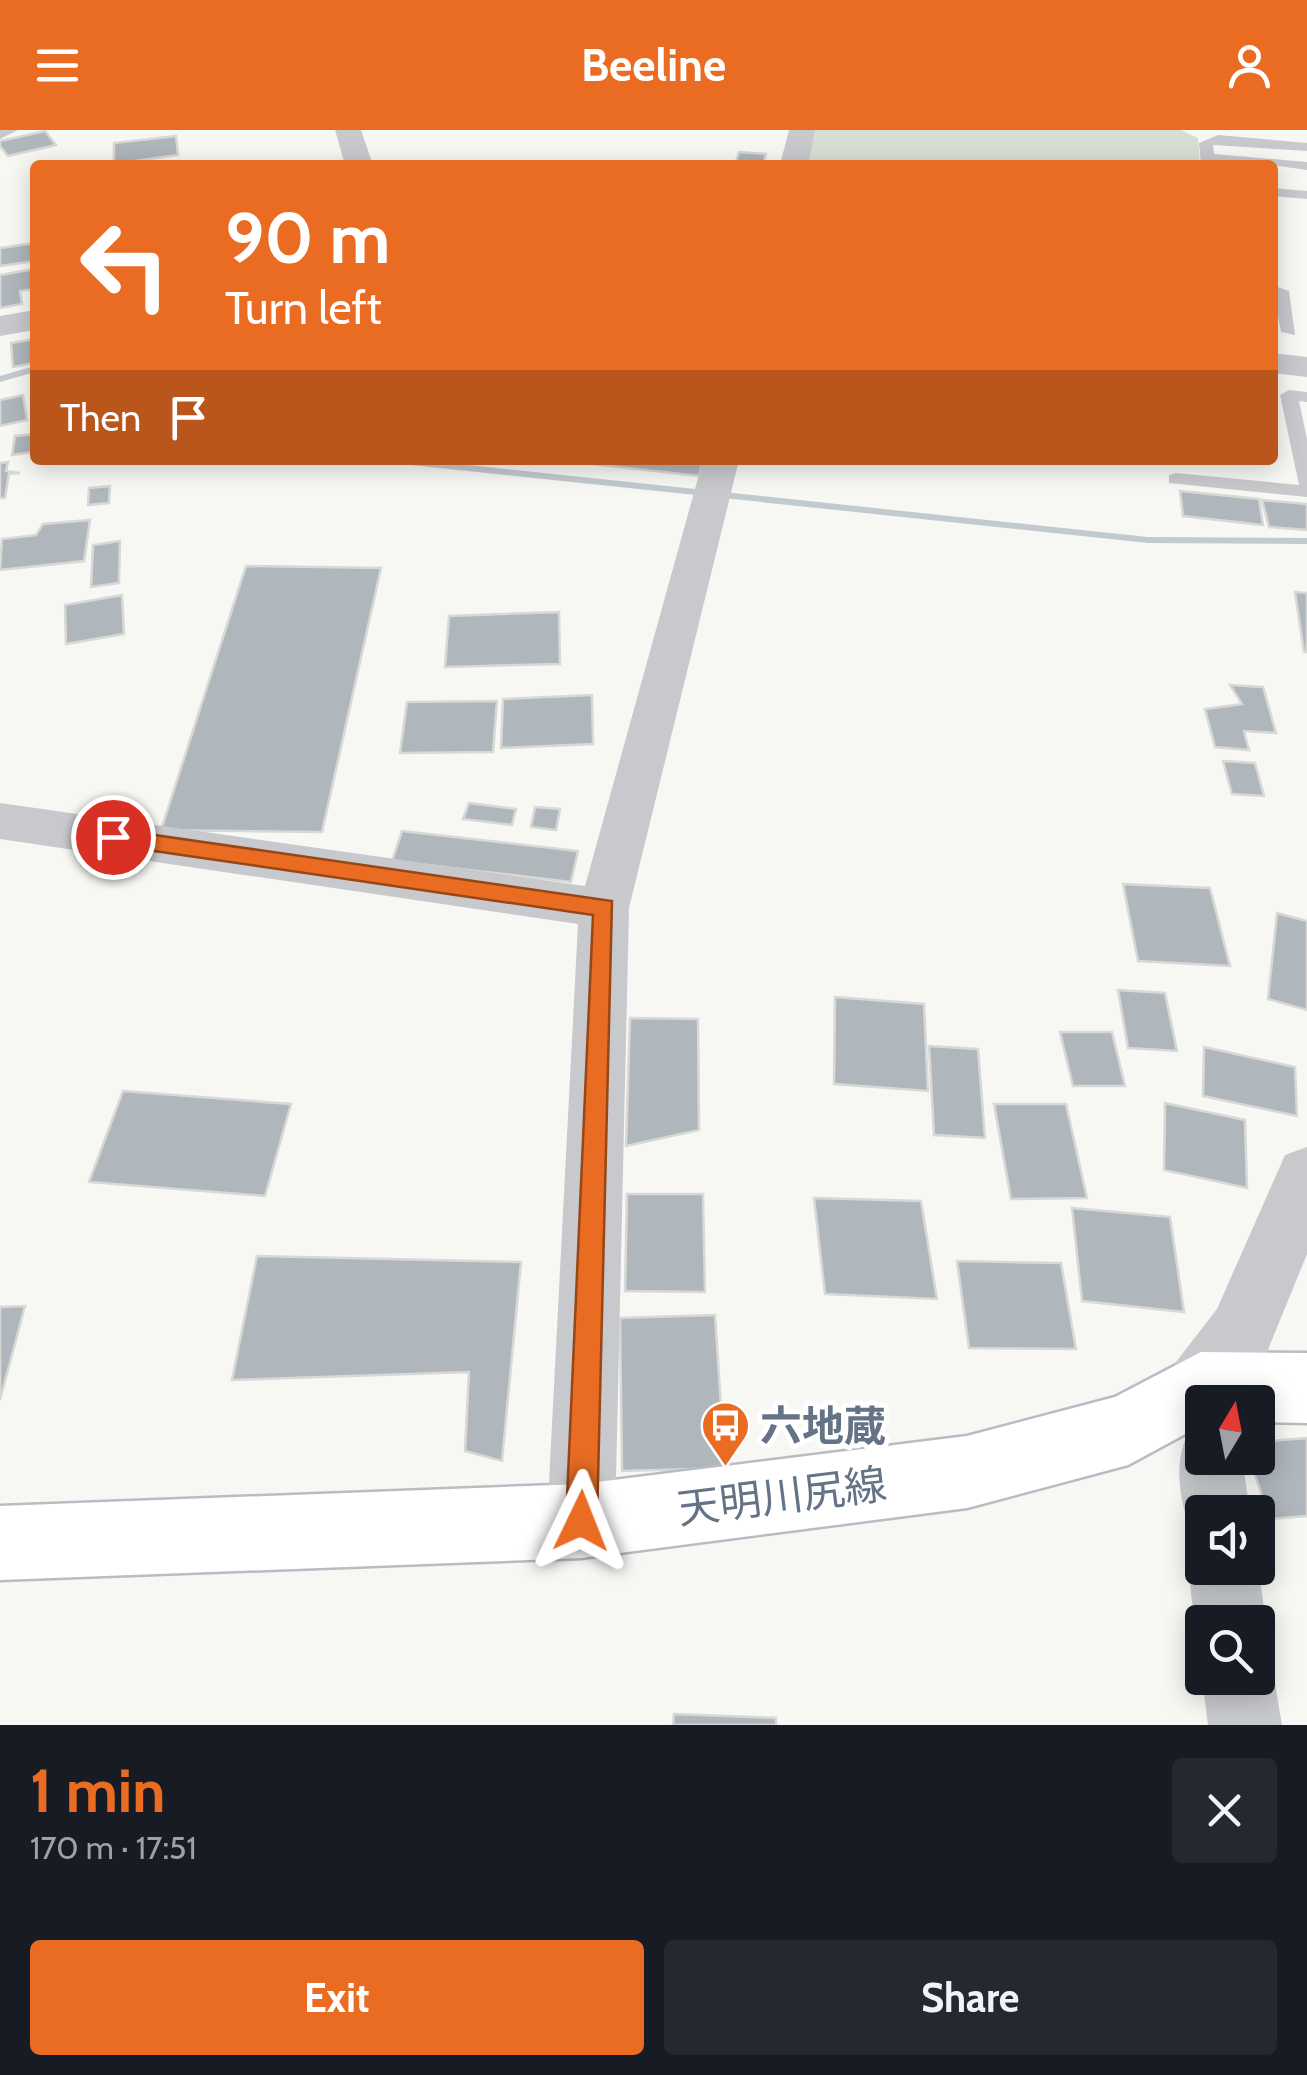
<!DOCTYPE html>
<html lang="en">
<head>
<meta charset="utf-8">
<style>
  body { margin:0; font-family:Cabin,"Noto Sans JP",sans-serif; background:#242831; color:#f1f3f6; height:100vh; display:flex; flex-direction:column; font-size:38px; white-space:nowrap }
  * { box-sizing:border-box; margin:0 }
  p { font-size:32px; color:#9ea1a6 }
  .icon { flex:none; width:55px; height:55px; fill:none; stroke:currentColor; stroke-width:2; stroke-linecap:round; stroke-linejoin:round }
  .map { position:relative; height:1595px; overflow:hidden }
  .panel { display:flex; flex-direction:column; background:#171b24; flex:1 }
  .panel>* { flex:none }
  .top-card { position:absolute; left:30px; top:30px; width:1248px; height:305px; border-radius:10px; box-shadow:0 5px 25px #0003; background:#e96c22; color:#fff; overflow:hidden }
  .needle { width:65px; rotate:10deg }
  .buttons { position:absolute; left:1185px; top:1255px; display:grid; gap:20px }
  .buttons a { display:grid; place-items:center; width:90px; height:90px; border-radius:10px; background:#171b24; box-shadow:0 5px 25px #0003; font-size:50px }
  .pin { position:absolute; display:grid; place-items:center; width:85px; height:85px; color:#fff; margin:-42px; border:5px solid #fff; border-radius:50%; box-shadow:0 2px 10px #0007 }
  .me { position:absolute; width:110px; margin:-55px; rotate:2deg; stroke-linejoin:round; filter:drop-shadow(0 0 8px #0008) }
  .turn { display:flex; align-items:center; gap:35px; height:210px; padding:0 30px; font-size:45px }
  .turn .icon { width:130px; height:130px; stroke-width:2.5 }
  .turn b { display:block; font-size:70px; line-height:85px }
  .then { display:flex; align-items:center; height:95px; padding:0 30px; background:#0003; gap:20px; font-size:38px }
  .round { display:grid; place-items:center; flex:none; width:105px; height:105px; border-radius:10px; background:#242831 }
  .head { display:flex; align-items:center; justify-content:space-between; height:170px; padding:0 30px }
  h1 { font-size:60px; font-weight:700; line-height:75px; color:#e96c22 }
  .button { display:flex; gap:20px; margin-top:auto; padding:20px 30px }
  .button a { flex:1; height:115px; border-radius:10px; background:#e96c22; color:#fff; font-size:40px; font-weight:700; line-height:115px; text-align:center }
  .button a+a { background:#242831; color:#f1f3f6 }
  header { display:flex; justify-content:space-between; align-items:center; height:130px; padding:0 30px; background:#e96c22; color:#fff; font-size:45px; font-weight:700 }
  .map>svg:first-child { display:block }
  .green { fill:#d7dfd5 }
  .lines { fill:none; stroke-linecap:round; stroke-linejoin:round }
  .stream { fill:#c2cad0; fill-rule:evenodd }
  .building { fill:#afb6bc; stroke:#d8d9d6; stroke-width:2.5 }
  .secondary-casing { stroke:#b9bcc2; stroke-width:5 }
  .service { fill:#c7c9cd; fill-rule:evenodd }
  .minor { fill:#c7c9cd; fill-rule:evenodd }
  .tertiary { fill:#c7c9cd; fill-rule:evenodd }
  .secondary { fill:#fff; fill-rule:evenodd }
  .route { fill:#e96c22; stroke:#974616; stroke-width:2.5 }
  .labels { text-anchor:middle; dominant-baseline:central; stroke-width:10; stroke-linejoin:round; paint-order:stroke }
  .near-poi-label { font-size:42px; font-weight:bold; fill:#657386; stroke:#fff; text-anchor:start }
  .near-street-label { font-size:42px; fill:#657386; stroke:#fff }
</style>
</head>
<body>
<header><svg class="icon" aria-label="menu" viewBox="0 0 24 24"><path d="M4 6h16M4 12h16M4 18h16"/></svg>Beeline<svg class="icon" aria-label="person" viewBox="0 0 24 24"><circle cx="12" cy="8" r="4"/><path d="M4 21q1-7 8-7t8 7"/></svg></header>
<div class="map">
<svg width="1307" height="1595" viewBox="0 0 1307 1595">
  <rect width="100%" height="100%" fill="#f7f7f4"/>
  <polygon class="green" points="812,0 1181,0 1198,8 1200,35 804,35"/>
  <g class="lines">
    <g class="stream">
      <polygon points="35,236 35,242 0,252 0,246"/>
      <polygon points="387,330 421,330 1148,407 1307,408 1307,414 1148,413 392,333"/>
    </g>
  </g>
  <g class="building">
    <polygon points="45,1 56,15 8,26 0,16 0,11"/>
    <polygon points="176,6 178,25 114,34 114,13"/>
    <polygon points="739,22 766,24 763,35 735,35"/>
    <polygon points="35,113 35,131 0,136 0,118"/>
    <polygon points="35,139 35,159 20,161 22,174 0,178 0,145"/>
    <polygon points="35,209 35,233 13,237 11,213"/>
    <polygon points="23,265 27,290 0,296 0,270"/>
    <polygon points="35,304 35,322 12,325 15,306"/>
    <polygon points="556,330 703,330 699,346"/>
    <polygon points="8,332 6,341 20,343 9,344 5,368 0,368 0,333"/>
    <polygon points="110,356 109,373 88,375 89,358"/>
    <polygon points="1180,361 1259,369 1263,395 1183,386"/>
    <polygon points="1262,370 1307,374 1307,400 1269,397"/>
    <polygon points="90,390 84,431 0,440 2,409 36,405 43,394"/>
    <polygon points="120,411 119,453 91,457 93,415"/>
    <polygon points="246,436 381,438 322,702 161,700"/>
    <polygon points="1295,462 1307,463 1307,522 1304,522"/>
    <polygon points="122,465 124,504 66,514 65,475"/>
    <polygon points="559,482 560,534 445,537 449,486"/>
    <polygon points="1230,555 1263,557 1276,603 1244,601 1249,620 1215,617 1205,579 1242,574"/>
    <polygon points="592,565 593,614 501,618 503,569"/>
    <polygon points="497,571 493,622 400,623 407,572"/>
    <polygon points="1223,631 1255,633 1264,666 1232,664"/>
    <polygon points="469,673 516,679 512,695 463,689"/>
    <polygon points="535,677 560,679 556,700 531,697"/>
    <polygon points="402,701 578,721 571,752 392,731"/>
    <polygon points="1123,754 1210,758 1230,836 1138,831"/>
    <polygon points="1277,783 1307,791 1307,880 1268,869"/>
    <polygon points="1118,860 1165,863 1177,921 1128,918"/>
    <polygon points="835,867 924,874 928,961 834,954"/>
    <polygon points="630,888 698,889 699,1000 626,1016"/>
    <polygon points="1060,902 1112,902 1125,956 1073,956"/>
    <polygon points="929,916 978,919 985,1008 934,1005"/>
    <polygon points="1204,917 1295,937 1297,986 1203,966"/>
    <polygon points="123,961 291,974 265,1066 89,1052"/>
    <polygon points="1165,973 1245,990 1247,1058 1164,1040"/>
    <polygon points="994,974 1066,974 1087,1068 1011,1069"/>
    <polygon points="627,1064 703,1064 705,1162 625,1161"/>
    <polygon points="814,1068 921,1071 937,1169 825,1164"/>
    <polygon points="1072,1078 1170,1087 1184,1182 1082,1171"/>
    <polygon points="257,1126 521,1132 502,1331 465,1321 469,1242 232,1250"/>
    <polygon points="957,1131 1061,1133 1076,1219 969,1218"/>
    <polygon points="25,1176 0,1270 0,1177"/>
    <polygon points="715,1185 725,1338 622,1341 620,1188"/>
    <polygon points="1307,1308 1307,1386 1270,1389 1249,1328 1258,1328 1258,1312"/>
    <polygon points="674,1584 776,1588 776,1595 673,1595"/>
  </g>
  <g class="lines">
    <defs>
      <polygon id="secondary" points="1201,1222 1307,1223 1307,1293 1258,1292 1258,1272 1202,1272 1202,1295 1128,1335 967,1378 581,1428 0,1450 0,1376 581,1354 967,1306 1115,1267"/>
    </defs>
    <use href="#secondary" class="secondary-casing"/>
    <g class="service">
      <polygon points="1218,5 1307,13 1307,21 1213,15 1214,24 1307,32 1307,40 1272,35 1201,35 1199,13"/>
      <polygon points="1272,58 1307,61 1307,69 1272,66"/>
      <polygon points="1272,155 1289,161 1295,205 1281,202"/>
      <polygon points="1289,260 1307,262 1307,272 1299,271 1307,309 1307,367 1169,353 1169,345 1176,343 1299,355 1280,265"/>
    </g>
    <g class="minor">
      <polygon points="0,0 18,0 0,9"/>
      <polygon points="335,0 361,0 373,35 345,35"/>
      <polygon points="789,0 815,0 808,35 780,35"/>
      <polygon points="35,180 35,200 0,206 0,186"/>
      <polygon points="1272,223 1307,227 1307,247 1272,243"/>
      <polygon points="703,330 739,330 629,778 615,1391 605,1415 581,1425 557,1415 547,1391 578,794 0,709 0,673 585,756"/>
      <path d="M1202,1298v30h40l8,54h-48v27l-9,-3c-13,-33 -20,-68 -6,-101z"/>
      <path d="M1202,1413v25l56,-2 8,56 -8,21v-21h-56v16c-11,-29 -19,-70 0,-95z"/>
      <polygon points="1258,1520 1263,1523 1274,1548 1282,1595 1208,1595 1202,1548 1202,1547 1258,1548"/>
    </g>
    <polygon class="tertiary" points="1307,1017 1307,1124 1265,1227 1232,1272 1202,1272 1202,1291 1176,1282 1166,1257 1176,1232 1217,1179 1285,1025"/>
    <use href="#secondary" class="secondary"/>
  </g>
  <polygon class="route" points="113,699 612,771 597,1391 592,1402 581,1406 570,1402 566,1391 593,785 113,715 102,707"/>
  <defs>
    <symbol id="bus-pin" viewBox="-11 -11 22 30"><path d="M0 17L-7.5 6A9.5 9.5 0 1 1 7.5 6Z" fill="#e96c22" stroke="#fff"/><path d="M-5-6H5V4H4V6H2V4H-2V6H-4V4H-5ZM-3.5-4V0h7V-4ZM-3.5 1.2v1.5H-2V1.2ZM2 1.2v1.5H3.5V1.2Z" fill="#fff"/></symbol>
  </defs>
  <g fill-rule="evenodd">
    <use href="#bus-pin" x="698" y="1268" width="55" height="75"/>
  </g>
  <g class="labels">
    <g class="near-poi-label">
      <text x="760" y="1296">六地蔵</text>
    </g>
    <g class="near-street-label">
      <text transform="translate(782 1366) rotate(-7)">天明川尻線</text>
    </g>
  </g>
</svg>
<div class="buttons">
<a><svg class="needle" viewBox="-14 -14 28 28"><path d="M0-13l5 13h-10z" fill="#e53935"/><path d="M0 13l5-13h-10z" fill="#9ea1a6"/></svg></a>
<a><svg class="icon" aria-label="sound" viewBox="0 0 24 24"><path d="M4 9h4l5-4v14l-5-4H4zM17 9q2 3 0 6"/></svg></a>
<a><svg class="icon" aria-label="search" viewBox="0 0 24 24"><circle cx="10" cy="10" r="6"/><path d="M15 15l6 6"/></svg></a>
</div>
<div class="pin" style="left:113px;top:707px;background:#d93025"><svg class="icon" aria-label="arrive" viewBox="0 0 24 24"><path d="M6 21V4h12l-3 4 3 4H6"/></svg></div>
<svg class="me" style="left:581px;top:1391px" viewBox="-20 -20 40 40"><path d="M0-17L14 15 0 8-14 15z" fill="#e96c22" stroke="#fff" stroke-width="4"/></svg>
<div class="top-card">
<div class="turn"><svg class="icon" aria-label="left" viewBox="0 0 24 24"><path d="M17 20v-9H6M10 6l-5 5 5 5"/></svg><div><b>90 m</b>Turn left</div></div>
<div class="then">Then<svg class="icon" aria-label="arrive" viewBox="0 0 24 24"><path d="M6 21V4h12l-3 4 3 4H6"/></svg></div>
</div>
</div>
<section class="panel">
<div class="head"><div><h1>1 min</h1><p>170 m · 17:51</p></div><a class="round"><svg class="icon" aria-label="close" viewBox="0 0 24 24"><path d="M6 6l12 12M18 6L6 18"/></svg></a></div>
<div class="button"><a>Exit</a><a>Share</a></div>
</section>
</body>
</html>
